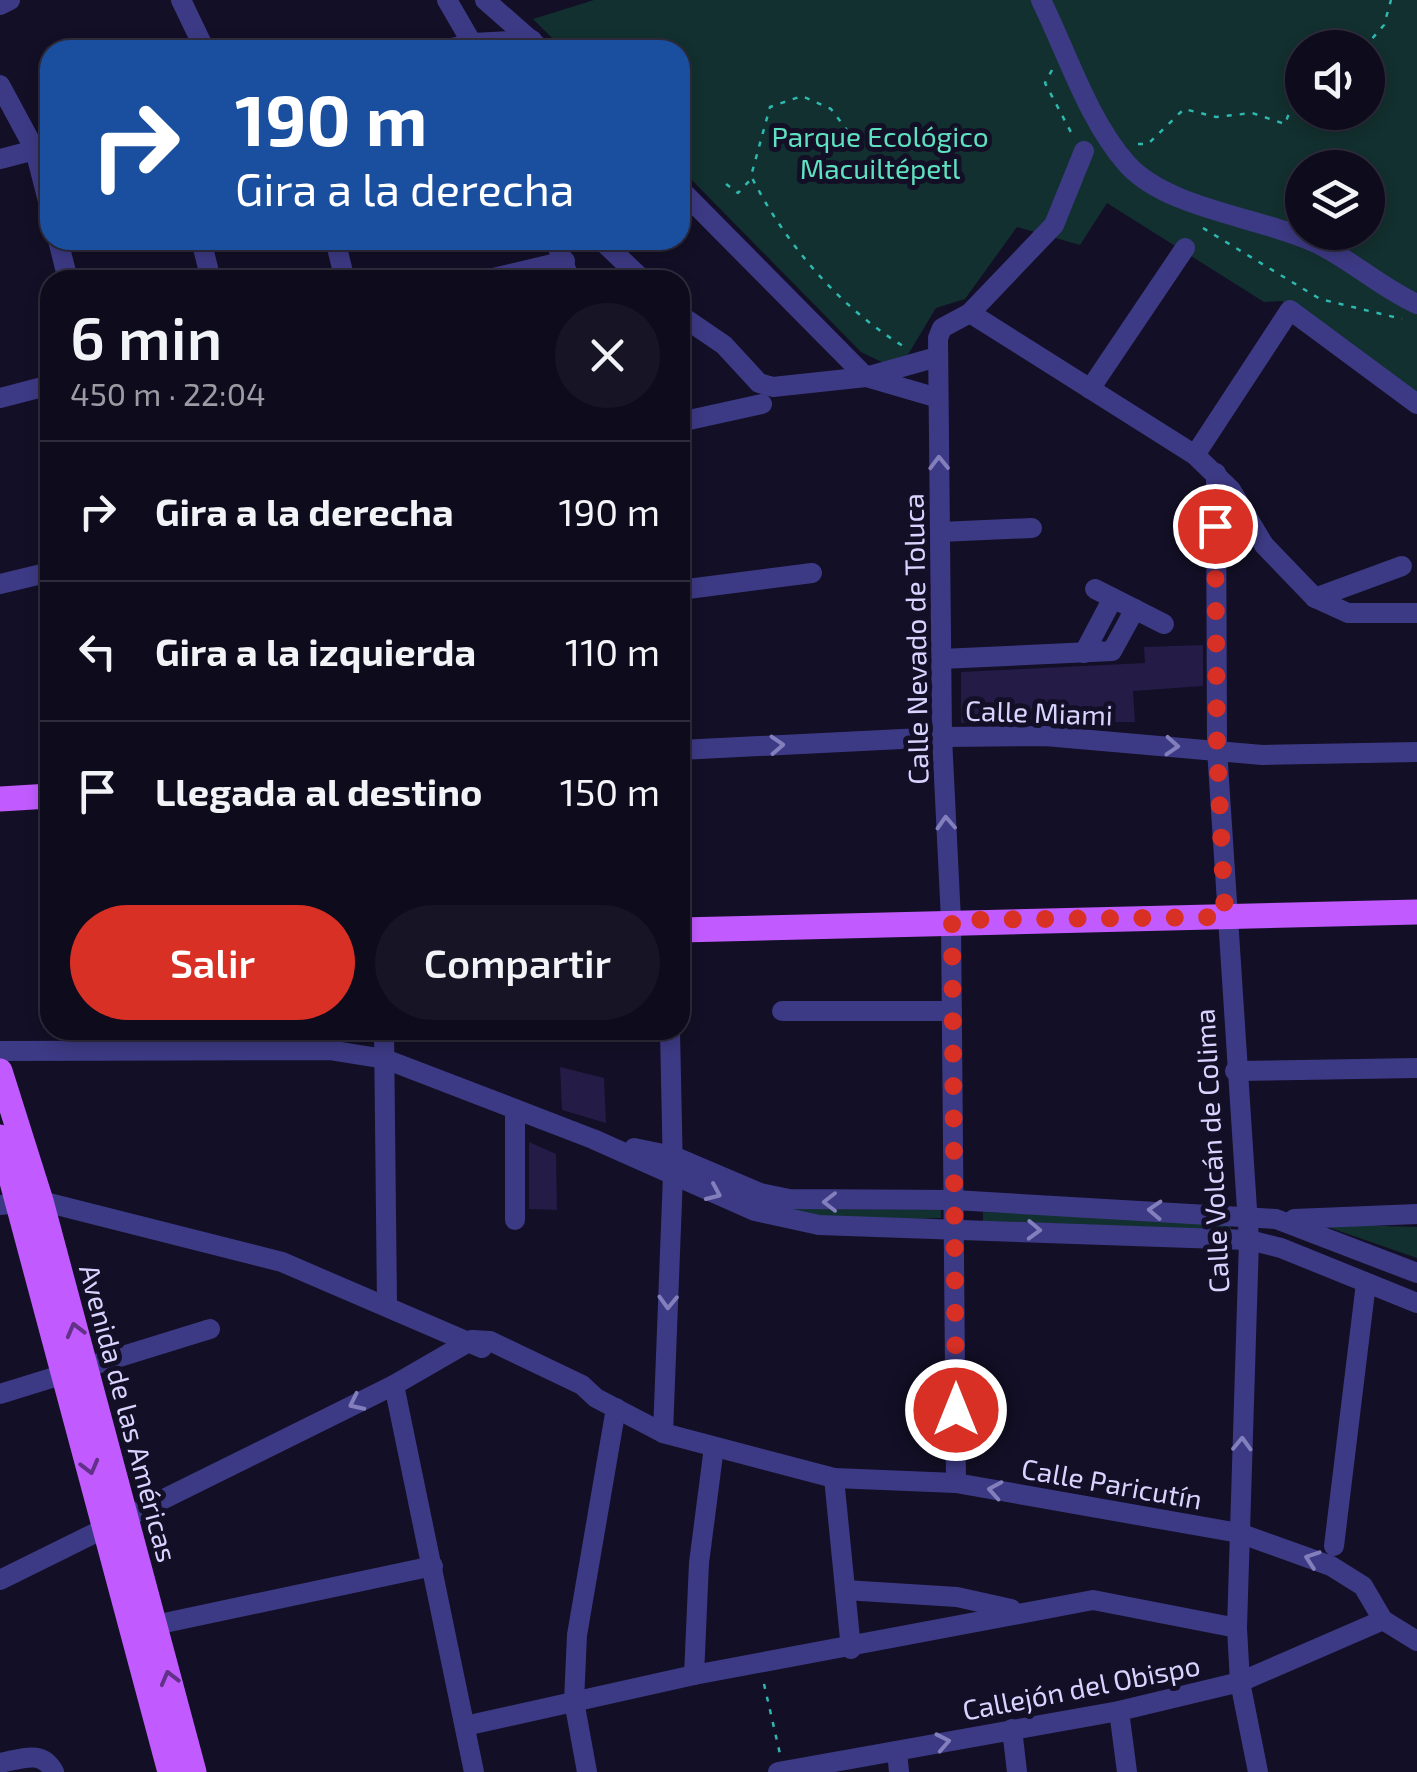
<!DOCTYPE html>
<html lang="es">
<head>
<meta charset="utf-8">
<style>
  body { margin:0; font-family:"Exo 2",sans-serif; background:#171425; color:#f1f3f6; height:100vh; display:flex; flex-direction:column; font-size:38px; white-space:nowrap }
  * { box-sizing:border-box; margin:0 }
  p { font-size:32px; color:#9b9ba3 }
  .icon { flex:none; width:55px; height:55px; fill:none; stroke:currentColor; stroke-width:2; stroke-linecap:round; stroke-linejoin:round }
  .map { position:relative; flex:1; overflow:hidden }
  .details { position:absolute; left:40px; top:270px; width:650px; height:770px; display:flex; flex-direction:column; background:#0e0b1c; border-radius:30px; box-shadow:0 5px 15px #0003,0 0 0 2px #2e2b3b }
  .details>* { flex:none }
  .guide { position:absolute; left:40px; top:40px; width:650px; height:210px; border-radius:30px; box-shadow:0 5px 15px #0003,0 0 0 2px #2e2b3b; background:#1a4fa0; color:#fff; overflow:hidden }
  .buttons { position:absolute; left:1285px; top:30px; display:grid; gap:20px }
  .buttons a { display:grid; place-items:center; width:100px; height:100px; border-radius:50%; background:#0e0b1c; box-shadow:0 5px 15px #0003,0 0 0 2px #2e2b3b; font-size:50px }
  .pin { position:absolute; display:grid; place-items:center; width:85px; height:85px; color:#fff; margin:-42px; border:5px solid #fff; border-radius:50%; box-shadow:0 2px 10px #0007 }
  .me { position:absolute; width:110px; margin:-55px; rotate:0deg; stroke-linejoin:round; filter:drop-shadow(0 0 8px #0008) }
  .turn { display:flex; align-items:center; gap:35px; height:210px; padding:0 30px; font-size:45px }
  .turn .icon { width:130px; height:130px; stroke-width:2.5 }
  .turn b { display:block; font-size:70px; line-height:85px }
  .round { display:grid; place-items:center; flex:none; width:105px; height:105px; border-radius:52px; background:#171425 }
  .headline { display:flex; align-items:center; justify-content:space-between; height:170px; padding:0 30px }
  h1 { font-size:60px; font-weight:600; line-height:75px }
  .primary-button { display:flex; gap:20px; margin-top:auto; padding:20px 30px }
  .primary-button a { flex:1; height:115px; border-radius:60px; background:#d93025; color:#fff; font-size:40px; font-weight:600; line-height:115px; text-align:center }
  .primary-button a+a { background:#171425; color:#f1f3f6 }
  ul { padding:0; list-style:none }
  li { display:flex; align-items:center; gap:30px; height:140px; padding:0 30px; border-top:2px solid #2e2b3b }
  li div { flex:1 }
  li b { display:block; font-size:38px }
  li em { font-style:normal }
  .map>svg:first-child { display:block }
  .green { fill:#12302f; fill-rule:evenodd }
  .building { fill:#241b47 }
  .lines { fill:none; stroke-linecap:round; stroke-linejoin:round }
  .path { stroke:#2fb8b0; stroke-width:2.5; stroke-dasharray:5 8; stroke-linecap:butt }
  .minor { stroke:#3d3a85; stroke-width:20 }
  .major { stroke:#c25bff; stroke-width:25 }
  .oneway { stroke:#837fbc }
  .oneway2 { stroke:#623188 }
  .route { stroke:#d93025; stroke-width:18; stroke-dasharray:0 32.4 }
  .labels { text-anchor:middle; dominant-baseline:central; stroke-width:10; stroke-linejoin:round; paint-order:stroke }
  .park-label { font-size:28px; fill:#5fe0c0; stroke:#130f26 }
  .street-label { font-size:28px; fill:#d9d4ff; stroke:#130f26 }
</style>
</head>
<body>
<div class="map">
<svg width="1417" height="1772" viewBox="0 0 1417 1772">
  <rect width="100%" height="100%" fill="#130f26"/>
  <g class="green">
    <path d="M594,0h823v405l-135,-104 -18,1 -157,-99 -27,42 -63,-18 -52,72 -29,9 -27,45 -19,13 -29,-14 -181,-184v-118h-116l-31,-31zM1302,48h66v64h-66zM1302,168h66v64h-66z"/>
    <polygon points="698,1172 821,1209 941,1210 941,1218 818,1222"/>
    <polygon points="983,1212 1229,1219 1231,1230 983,1221"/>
    <polygon points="1319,1224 1417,1227 1417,1258"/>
  </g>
  <g class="building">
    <polygon points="1203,645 1203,686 1133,691 1135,722 961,723 961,672 1145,663 1144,647"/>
    <polygon points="560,1067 604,1078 606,1123 562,1110"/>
    <polygon points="529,1142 556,1154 557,1210 529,1209"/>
  </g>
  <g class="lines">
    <g class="path">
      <polyline points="1364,48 1384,25 1391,0"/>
      <polyline points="1052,70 1045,83 1074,138"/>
      <path d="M856,142l-25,-33 -29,-13 -32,11 -19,69c34,67 87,130 152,170"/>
      <polyline points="1138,144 1148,144 1184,109 1216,117 1252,113 1285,124 1302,78"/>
      <polyline points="726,184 738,193 751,179"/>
      <polyline points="1203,228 1320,299 1402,319"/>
      <polyline points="764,1684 780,1754"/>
    </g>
    <g class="minor">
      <polyline points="181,0 205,50"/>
      <polyline points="447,0 476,50"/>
      <polyline points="485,0 542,50"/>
      <path d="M1041,0c26,53 47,120 86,164 41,46 136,53 191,80 35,17 63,44 99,60"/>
      <polyline points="0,5 10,0"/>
      <polyline points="444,50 473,43 532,40"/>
      <polyline points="0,85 35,150 50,209"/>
      <polyline points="0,159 50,146"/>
      <polyline points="680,189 866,377 938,398"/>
      <polyline points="58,240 68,280"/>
      <polyline points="201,240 211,280"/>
      <polyline points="335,240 345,280"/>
      <polyline points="555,240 570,280"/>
      <polyline points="601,240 643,280"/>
      <polyline points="485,280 565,261"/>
      <polyline points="970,313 1195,455 1231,490 1264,545 1315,598 1348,613 1417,613"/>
      <polyline points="680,315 724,345 759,383 773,387 866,377 937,357"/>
      <polyline points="1090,389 1185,248"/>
      <polyline points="0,398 50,385"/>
      <polyline points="680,422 762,404"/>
      <polyline points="1195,455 1290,310 1417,404"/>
      <polyline points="1216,473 1217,749 1249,1240 1237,1628 1240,1682 1258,1772"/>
      <polyline points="940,532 1032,528"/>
      <polyline points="0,584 50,572"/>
      <polyline points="1095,589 1164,624"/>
      <polyline points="680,590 812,573"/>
      <polyline points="1315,598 1402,566"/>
      <polyline points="1084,653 1113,598"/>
      <polyline points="941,659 1112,651 1135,609"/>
      <polyline points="680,750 942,737 1045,736 1262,755 1417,752"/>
      <polyline points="782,1011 952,1011"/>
      <polyline points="384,1030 387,1305"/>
      <polyline points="0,1051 329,1050 385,1059 593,1139 755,1211 819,1225 1249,1240 1281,1248 1417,1303"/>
      <polyline points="1235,1071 1417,1068"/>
      <polyline points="634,1148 673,1156 760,1193 789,1199 954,1200 1276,1219 1417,1273"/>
      <polyline points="0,1205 41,1201 282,1262 482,1348"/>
      <polyline points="1294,1219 1417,1214"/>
      <polyline points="515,1220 515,1109"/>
      <polyline points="472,1340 490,1341 582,1385 596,1398 663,1433 834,1478 956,1483 1239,1533 1331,1566 1363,1586 1383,1620 1417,1641"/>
      <polyline points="394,1385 474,1772"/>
      <polyline points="0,1394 210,1329"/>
      <polyline points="663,1433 673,1175 670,1030"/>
      <polyline points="834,1478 851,1649"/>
      <polyline points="956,1483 951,920 942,737 938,338 942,328 970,313 1054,225 1084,151"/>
      <polyline points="1334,1546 1366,1283"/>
      <polyline points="0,1580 394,1385 472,1340"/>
      <polyline points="845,1590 957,1597 1011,1609"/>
      <polyline points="155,1625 433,1566"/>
      <polyline points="694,1675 699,1563 714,1447"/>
      <polyline points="1119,1711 1127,1772"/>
      <polyline points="465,1726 694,1675 1093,1600 1237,1628"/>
      <polyline points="1012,1729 1017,1772"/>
      <polyline points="897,1751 899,1772"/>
      <path d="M0,1763c22,-4 42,-14 54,9"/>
      <polyline points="587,1772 574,1701 577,1635 616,1408"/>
      <polyline points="778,1772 1119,1711 1240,1682 1383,1620"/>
    </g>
    <g class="major">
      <polyline points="0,799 50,796"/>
      <polyline points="680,930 1417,912"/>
      <polyline points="0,1071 41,1201 194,1772"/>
      <polyline points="0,1137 170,1772"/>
    </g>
  </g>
  <defs><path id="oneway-chevron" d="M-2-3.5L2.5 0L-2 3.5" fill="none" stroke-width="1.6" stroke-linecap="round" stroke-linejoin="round" transform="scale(2.5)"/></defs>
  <g class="oneway">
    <use href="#oneway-chevron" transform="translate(939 463) rotate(-91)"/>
    <use href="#oneway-chevron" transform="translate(777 745) rotate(-3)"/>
    <use href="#oneway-chevron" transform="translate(1172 746) rotate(4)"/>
    <use href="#oneway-chevron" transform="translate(946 823) rotate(-93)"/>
    <use href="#oneway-chevron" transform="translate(714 1193) rotate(24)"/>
    <use href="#oneway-chevron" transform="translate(830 1202) rotate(180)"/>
    <use href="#oneway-chevron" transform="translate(1155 1210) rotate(-177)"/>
    <use href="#oneway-chevron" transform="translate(1034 1230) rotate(2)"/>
    <use href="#oneway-chevron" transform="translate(668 1302) rotate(92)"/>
    <use href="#oneway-chevron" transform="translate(356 1403) rotate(154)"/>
    <use href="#oneway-chevron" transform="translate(1242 1444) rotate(-88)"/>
    <use href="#oneway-chevron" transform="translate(995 1490) rotate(-170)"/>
    <use href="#oneway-chevron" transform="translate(1312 1559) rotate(-161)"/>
    <use href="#oneway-chevron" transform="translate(943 1742) rotate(-11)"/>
  </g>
  <g class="oneway2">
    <use href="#oneway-chevron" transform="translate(75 1330) rotate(-105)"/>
    <use href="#oneway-chevron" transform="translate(90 1467) rotate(75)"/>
    <use href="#oneway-chevron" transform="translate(169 1678) rotate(-105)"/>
  </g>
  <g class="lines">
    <polyline class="route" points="956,1410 952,920 1225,917 1217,749 1215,526"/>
  </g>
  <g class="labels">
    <g class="park-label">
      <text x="880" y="136">Parque Ecológico<tspan x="880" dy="32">Macuiltépetl</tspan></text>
    </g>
    <g class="street-label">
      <text transform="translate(915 639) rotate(-91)">Calle Nevado de Toluca</text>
      <text transform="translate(1039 712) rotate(2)">Calle Miami</text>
      <text transform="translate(1211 1151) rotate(-93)">Calle Volcán de Colima</text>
      <text transform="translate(129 1413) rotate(75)">Avenida de las Américas</text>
      <text transform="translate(1112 1483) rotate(10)">Calle Paricutín</text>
      <text transform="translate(1081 1687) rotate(-11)">Callejón del Obispo</text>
    </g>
  </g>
</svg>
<div class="buttons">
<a><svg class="icon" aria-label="sound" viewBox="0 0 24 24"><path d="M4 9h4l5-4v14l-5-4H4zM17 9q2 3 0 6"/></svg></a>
<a><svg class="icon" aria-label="layers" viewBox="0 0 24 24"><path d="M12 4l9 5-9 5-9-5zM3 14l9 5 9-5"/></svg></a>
</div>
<div class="pin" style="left:1215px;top:526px;background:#d93025"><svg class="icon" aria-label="arrive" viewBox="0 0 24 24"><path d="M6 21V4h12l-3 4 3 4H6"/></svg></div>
<svg class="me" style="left:956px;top:1410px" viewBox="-20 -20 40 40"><circle r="17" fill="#d93025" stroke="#fff" stroke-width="3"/><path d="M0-11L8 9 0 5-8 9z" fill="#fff"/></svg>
<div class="guide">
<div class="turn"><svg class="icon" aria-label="right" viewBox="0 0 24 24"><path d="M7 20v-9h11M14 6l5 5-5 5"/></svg><div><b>190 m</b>Gira a la derecha</div></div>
</div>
<section class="details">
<div class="headline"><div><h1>6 min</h1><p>450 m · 22:04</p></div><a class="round"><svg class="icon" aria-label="close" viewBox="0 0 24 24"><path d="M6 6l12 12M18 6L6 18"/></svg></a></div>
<ul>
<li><svg class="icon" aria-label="right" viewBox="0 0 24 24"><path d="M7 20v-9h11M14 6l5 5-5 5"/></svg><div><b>Gira a la derecha</b></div><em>190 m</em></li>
<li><svg class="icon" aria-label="left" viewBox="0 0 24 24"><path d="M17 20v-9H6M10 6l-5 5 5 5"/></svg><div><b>Gira a la izquierda</b></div><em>110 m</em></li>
<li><svg class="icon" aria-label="arrive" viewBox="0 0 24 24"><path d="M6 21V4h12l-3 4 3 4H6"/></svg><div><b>Llegada al destino</b></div><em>150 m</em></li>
</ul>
<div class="primary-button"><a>Salir</a><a>Compartir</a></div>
</section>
</div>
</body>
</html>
